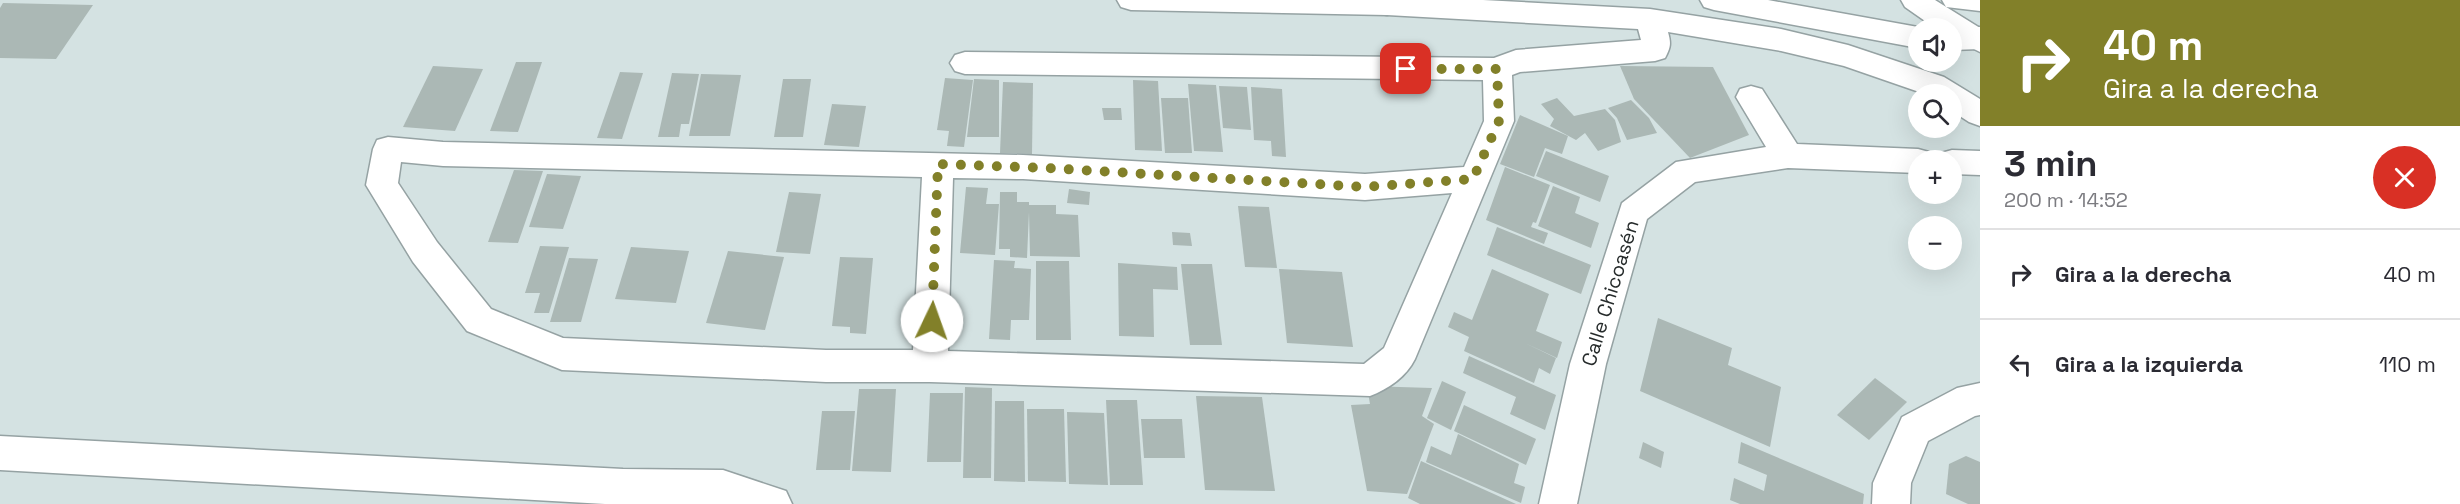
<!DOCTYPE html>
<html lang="es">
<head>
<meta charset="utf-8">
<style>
  body { margin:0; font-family:"Space Grotesk",sans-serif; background:#f2f2f3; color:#2b2b33; height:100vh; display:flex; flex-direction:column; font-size:22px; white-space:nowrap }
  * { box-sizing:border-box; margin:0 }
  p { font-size:20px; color:#7c7c81 }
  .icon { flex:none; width:33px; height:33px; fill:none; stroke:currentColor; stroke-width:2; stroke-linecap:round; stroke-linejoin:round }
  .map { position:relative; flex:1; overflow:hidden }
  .side { display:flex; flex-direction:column; background:#fff; width:480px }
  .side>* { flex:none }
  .banner { background:#828029; color:#fff; overflow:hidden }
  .controls { position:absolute; left:1908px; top:18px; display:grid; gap:12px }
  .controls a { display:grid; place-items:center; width:54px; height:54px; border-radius:50%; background:#fff; box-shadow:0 6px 24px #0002; font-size:30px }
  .pin { position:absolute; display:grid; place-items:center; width:51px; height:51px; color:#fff; margin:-26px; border-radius:12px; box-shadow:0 3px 9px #0006 }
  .me { position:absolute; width:66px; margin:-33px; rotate:3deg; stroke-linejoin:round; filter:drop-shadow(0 0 4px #0008) }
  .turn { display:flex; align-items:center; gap:21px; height:126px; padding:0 24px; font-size:27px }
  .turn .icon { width:78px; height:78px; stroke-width:2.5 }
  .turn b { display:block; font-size:42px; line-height:51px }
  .round { display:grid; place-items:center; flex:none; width:63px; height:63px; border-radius:32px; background:#f2f2f3 }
  .summary { display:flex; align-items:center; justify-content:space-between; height:102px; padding:0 24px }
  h1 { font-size:36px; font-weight:600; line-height:45px }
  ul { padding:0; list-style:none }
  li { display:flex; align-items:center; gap:18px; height:90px; padding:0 24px; border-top:2px solid #e1e1e2 }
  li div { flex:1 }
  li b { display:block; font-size:22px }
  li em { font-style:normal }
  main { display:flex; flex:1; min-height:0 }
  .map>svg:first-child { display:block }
  .building { fill:#abb8b5 }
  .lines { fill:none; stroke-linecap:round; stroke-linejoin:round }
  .minor-casing { stroke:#95a2a3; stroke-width:3 }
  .major-casing { stroke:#95a2a3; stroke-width:3 }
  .minor { fill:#fff; fill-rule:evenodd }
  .major { fill:#fff; fill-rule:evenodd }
  .route { stroke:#828029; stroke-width:10; stroke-dasharray:0 18 }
  .labels { text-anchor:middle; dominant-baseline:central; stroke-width:4.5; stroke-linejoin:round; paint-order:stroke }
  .street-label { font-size:20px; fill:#262b2b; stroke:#fff }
</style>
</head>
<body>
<main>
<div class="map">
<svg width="1980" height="504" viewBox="0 0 1980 504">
  <rect width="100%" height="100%" fill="#d4e2e2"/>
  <g class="building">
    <polygon points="3,3 93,5 56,59 0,58 0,8"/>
    <polygon points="516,62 542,62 518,132 490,131"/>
    <polygon points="433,66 483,69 455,131 403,127"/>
    <polygon points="1620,66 1713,67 1749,135 1690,158 1634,99"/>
    <polygon points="620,72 643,73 622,139 597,138"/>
    <polygon points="672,73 699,74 689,124 681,124 679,137 658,137"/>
    <polygon points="701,74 741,75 730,136 689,136"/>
    <polygon points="945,78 973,80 964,147 947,146 949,131 937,130"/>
    <polygon points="783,79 811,79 803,137 774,137"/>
    <polygon points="974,79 999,80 999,137 967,137"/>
    <polygon points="1133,80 1158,81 1162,151 1135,150"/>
    <polygon points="1003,82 1033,83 1032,154 1000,153"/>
    <polygon points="1188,84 1216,85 1223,152 1194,151"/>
    <polygon points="1219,86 1247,87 1251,130 1223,128"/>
    <polygon points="1251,87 1282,89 1286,157 1272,156 1271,141 1254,140"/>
    <polygon points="1161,98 1188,98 1192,153 1165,153"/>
    <polygon points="1557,98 1574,116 1605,109 1615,120 1621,142 1598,151 1585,133 1576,140 1550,126 1554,119 1541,104"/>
    <polygon points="1631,100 1649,118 1657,133 1627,140 1617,118 1608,108"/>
    <polygon points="832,104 866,106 859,147 824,145"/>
    <polygon points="1102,108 1121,108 1122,120 1104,120"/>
    <polygon points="1520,115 1568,136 1562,154 1545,148 1534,177 1500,164"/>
    <polygon points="1546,151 1609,176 1600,202 1536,176"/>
    <polygon points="1505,167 1550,185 1536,223 1533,222 1531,227 1548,233 1544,244 1486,220"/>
    <polygon points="514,170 543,171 518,243 488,242"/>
    <polygon points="547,174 581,176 563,229 529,227"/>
    <polygon points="1553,186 1580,197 1575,213 1599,223 1591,248 1538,226"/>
    <polygon points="966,187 988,188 986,204 999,204 995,255 960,253"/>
    <polygon points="1069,189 1090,192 1089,205 1067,203"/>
    <polygon points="789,192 821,194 810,254 776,252"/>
    <polygon points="1000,192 1017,192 1017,202 1029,202 1029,205 1056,205 1056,214 1078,215 1080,257 1030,256 1029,212 1027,258 1010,257 1010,249 999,249"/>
    <polygon points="1238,206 1269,207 1277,268 1245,267"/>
    <polygon points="1497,227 1591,265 1581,294 1487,255"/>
    <polygon points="1172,232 1190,233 1192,246 1173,245"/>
    <polygon points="540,246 569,247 549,313 534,313 540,293 525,293"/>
    <polygon points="631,247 689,251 676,303 615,299"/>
    <polygon points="728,251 784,257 765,330 706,323"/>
    <polygon points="840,257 873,258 866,334 850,333 850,327 832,326"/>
    <polygon points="569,258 598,259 581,322 550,322"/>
    <polygon points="994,260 1015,261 1014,268 1031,269 1029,320 1011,320 1010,340 989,339"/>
    <polygon points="1036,261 1069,261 1071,340 1036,340"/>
    <polygon points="1118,263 1177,267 1178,290 1153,289 1154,337 1119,336"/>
    <polygon points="1181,264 1212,264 1222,345 1190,345"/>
    <polygon points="1279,269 1342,272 1353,347 1287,343"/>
    <polygon points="1492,269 1549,294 1536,331 1562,342 1557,358 1525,343 1556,358 1550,374 1539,368 1534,383 1464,351 1469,337 1448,327 1454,312 1472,320"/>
    <polygon points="1658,318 1732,348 1728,365 1781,387 1770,447 1640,391"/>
    <polygon points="1469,356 1556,395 1545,430 1510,414 1516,397 1463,373"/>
    <polygon points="1875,378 1907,402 1869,440 1837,415"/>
    <polygon points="1442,381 1466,392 1451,430 1427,418"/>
    <polygon points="1367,386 1432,388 1422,416 1434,424 1407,494 1367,491 1351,405 1370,404"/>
    <polygon points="965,387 992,388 991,478 963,478"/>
    <polygon points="859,389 896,389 891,472 852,471"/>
    <polygon points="930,393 963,393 961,462 927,462"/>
    <polygon points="1196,396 1262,397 1275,491 1205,490"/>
    <polygon points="1106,400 1137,400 1143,485 1110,485"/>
    <polygon points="995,401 1024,401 1025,482 994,481"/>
    <polygon points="1464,405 1536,439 1526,465 1454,431"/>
    <polygon points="1027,409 1064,409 1066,482 1028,481"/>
    <polygon points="822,411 855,411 850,470 816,470"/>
    <polygon points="1067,412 1104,413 1108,485 1069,484"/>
    <polygon points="1141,419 1182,419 1185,458 1144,458"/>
    <polygon points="1458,434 1519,464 1514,483 1525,487 1521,503 1426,462 1431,446 1451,455"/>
    <polygon points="1643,442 1664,452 1661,468 1639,458"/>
    <polygon points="1741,442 1864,494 1863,504 1740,504 1730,500 1734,478 1764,491 1767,475 1738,463"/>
    <polygon points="1966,456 1980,462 1980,504 1968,504 1946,494 1949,464"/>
    <polygon points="1421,461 1516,504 1420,504 1408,498"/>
  </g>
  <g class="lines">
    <defs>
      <g id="minor">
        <path d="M1117,0h366l167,9 131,20 67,16 96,32 36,22v27l-11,-4 -17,-11v-17h-27l-81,-28 -63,-15 -113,-19c3,11 3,15 -3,26l-10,3 -135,11 -8,3 2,46 -99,238c-9,18 -27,30 -45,37l-440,-14h-104l-264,-12 -95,-39 -54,-69 -47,-77 7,-36 4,-9 11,-3 55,5 580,13 342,19 99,-7 20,-46 -1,-41 -518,-6 -10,-3 -5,-8 5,-8 10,-3 529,6 22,-8 125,-10 -3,-11 -251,-14 -256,-5 -10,-3zM401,162l42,4 479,11 -9,173h-87l-263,-12 -72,-29 -54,-67 -39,-59zM953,178l70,1 342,21 87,-7 -68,155 -20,16 -416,-13z"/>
        <polygon points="1901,0 1935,0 1980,28 1980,52 1952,38 1952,28 1935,28 1905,7"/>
        <polygon points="1751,86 1762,89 1797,144 1918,149 1929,152 1933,160 1918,160 1918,173 1788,168 1695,182 1647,219 1606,364 1577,504 1539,504 1570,364 1622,203 1676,162 1766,147 1736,97 1740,89"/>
        <polygon points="1952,150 1980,151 1980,175 1952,174 1952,160 1937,160 1941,153"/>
        <polygon points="1980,383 1980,415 1975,416 1928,441 1911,483 1910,504 1872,504 1873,483 1902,417 1957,388"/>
        <polygon points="0,436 623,469 723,470 786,491 792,504 605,504 0,470"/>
      </g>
      <g id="major">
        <polygon points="1342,0 1398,0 1401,5 1397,12 1387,15 1346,7"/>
        <polygon points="1700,0 1768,0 1918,27 1921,28 1918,28 1918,48 1714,10 1704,7"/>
        <polygon points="1942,0 1980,0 1980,11 1946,7"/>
        <polygon points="1980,27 1980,49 1952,50 1952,30"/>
      </g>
    </defs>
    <use href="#minor" class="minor-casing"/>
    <use href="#major" class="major-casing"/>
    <use href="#minor" class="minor"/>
    <use href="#major" class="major"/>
  </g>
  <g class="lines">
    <polyline class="route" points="932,321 938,164 1046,168 1365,187 1473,179 1499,121 1497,69 1406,69"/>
  </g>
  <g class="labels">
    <g class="street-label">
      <text transform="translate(1610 293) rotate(-73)">Calle Chicoasén</text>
    </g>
  </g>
</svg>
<div class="controls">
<a><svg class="icon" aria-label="sound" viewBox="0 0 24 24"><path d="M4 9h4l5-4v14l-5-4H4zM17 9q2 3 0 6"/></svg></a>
<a><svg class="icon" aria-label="search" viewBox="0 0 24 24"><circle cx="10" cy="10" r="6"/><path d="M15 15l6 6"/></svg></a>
<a>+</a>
<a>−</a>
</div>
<div class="pin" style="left:1406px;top:69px;background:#d93025"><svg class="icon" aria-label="arrive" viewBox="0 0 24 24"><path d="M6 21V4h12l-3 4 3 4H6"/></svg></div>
<svg class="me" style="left:932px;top:321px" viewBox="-20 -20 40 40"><circle r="19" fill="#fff"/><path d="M0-13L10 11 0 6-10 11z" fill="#828029"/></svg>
</div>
<section class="side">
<div class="banner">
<div class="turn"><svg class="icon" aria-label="right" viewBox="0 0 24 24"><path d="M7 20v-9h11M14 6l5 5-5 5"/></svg><div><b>40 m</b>Gira a la derecha</div></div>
</div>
<div class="summary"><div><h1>3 min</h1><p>200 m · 14:52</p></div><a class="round" style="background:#d93025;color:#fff"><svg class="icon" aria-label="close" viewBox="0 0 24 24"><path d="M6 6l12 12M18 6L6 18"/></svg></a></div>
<ul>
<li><svg class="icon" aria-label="right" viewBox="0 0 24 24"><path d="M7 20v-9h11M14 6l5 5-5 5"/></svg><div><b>Gira a la derecha</b></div><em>40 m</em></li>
<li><svg class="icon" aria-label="left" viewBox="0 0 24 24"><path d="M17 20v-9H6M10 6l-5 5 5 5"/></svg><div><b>Gira a la izquierda</b></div><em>110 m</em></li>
</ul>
</section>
</main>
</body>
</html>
